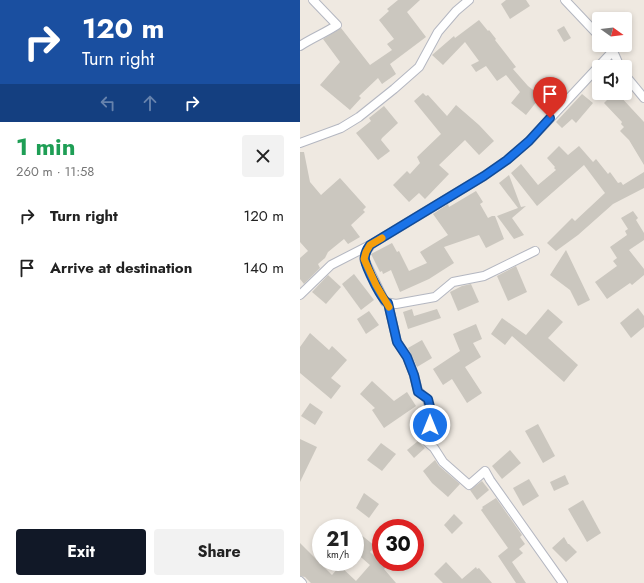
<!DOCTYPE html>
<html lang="en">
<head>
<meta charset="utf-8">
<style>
  body { margin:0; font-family:Jost,sans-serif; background:#f2f2f2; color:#222; height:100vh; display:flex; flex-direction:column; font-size:15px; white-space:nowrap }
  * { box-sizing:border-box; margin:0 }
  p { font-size:13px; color:#767676 }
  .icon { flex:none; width:22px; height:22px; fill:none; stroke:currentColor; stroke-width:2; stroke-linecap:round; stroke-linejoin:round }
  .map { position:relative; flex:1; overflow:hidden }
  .drawer { display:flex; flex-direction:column; background:#fff; width:300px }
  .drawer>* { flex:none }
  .guide { background:#1a4fa0; color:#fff; overflow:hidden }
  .needle { width:26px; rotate:105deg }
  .fabs { position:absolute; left:292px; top:12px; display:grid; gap:8px }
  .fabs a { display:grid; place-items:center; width:40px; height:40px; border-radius:4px; background:#fff; box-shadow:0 2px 6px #0003; font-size:20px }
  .speed { position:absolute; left:12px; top:519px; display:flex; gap:8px; font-size:20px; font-weight:700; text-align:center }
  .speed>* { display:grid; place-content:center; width:52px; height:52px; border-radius:50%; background:#fff; box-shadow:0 2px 6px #0003; line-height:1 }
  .speed small { font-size:10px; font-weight:400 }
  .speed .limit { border:6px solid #d22; background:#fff; color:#111 }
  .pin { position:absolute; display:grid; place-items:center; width:34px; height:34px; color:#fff; margin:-41px -17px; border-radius:50% 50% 50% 0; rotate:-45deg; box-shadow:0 0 4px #0007 }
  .pin .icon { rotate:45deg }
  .me { position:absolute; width:44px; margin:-22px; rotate:0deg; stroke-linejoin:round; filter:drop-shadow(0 0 3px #0008) }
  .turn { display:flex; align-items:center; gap:14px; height:84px; padding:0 16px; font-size:18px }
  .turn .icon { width:52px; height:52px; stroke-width:2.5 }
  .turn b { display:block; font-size:28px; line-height:34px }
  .lanes { display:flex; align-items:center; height:38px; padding:0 16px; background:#0003; justify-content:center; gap:20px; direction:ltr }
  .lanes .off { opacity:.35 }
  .round { display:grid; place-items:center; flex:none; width:42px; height:42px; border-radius:4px; background:#f2f2f2 }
  .headline { display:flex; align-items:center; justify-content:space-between; height:68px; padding:0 16px }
  h1 { font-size:24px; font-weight:700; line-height:30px; color:#1e9e55 }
  .action { display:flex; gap:8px; margin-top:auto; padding:8px 16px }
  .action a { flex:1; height:46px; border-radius:4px; background:#111827; color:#fff; font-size:16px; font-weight:700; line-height:46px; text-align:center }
  .action a+a { background:#f2f2f2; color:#222 }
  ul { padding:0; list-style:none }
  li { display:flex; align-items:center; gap:12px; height:52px; padding:0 16px }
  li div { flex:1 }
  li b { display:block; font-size:15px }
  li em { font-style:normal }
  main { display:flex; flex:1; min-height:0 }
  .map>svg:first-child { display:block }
  .building { fill:#cbc7bf }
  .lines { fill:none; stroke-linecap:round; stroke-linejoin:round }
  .street-casing { stroke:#b4b7c1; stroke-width:10 }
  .street { stroke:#fff; stroke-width:8 }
  .route-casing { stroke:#114b97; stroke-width:10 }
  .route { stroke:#1a73e8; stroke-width:7 }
  .slow { stroke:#f59e0b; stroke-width:7 }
</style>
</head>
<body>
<main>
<section class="drawer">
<div class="guide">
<div class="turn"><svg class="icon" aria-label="right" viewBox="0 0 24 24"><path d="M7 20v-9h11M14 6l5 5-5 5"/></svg><div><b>120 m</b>Turn right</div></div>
<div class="lanes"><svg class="icon off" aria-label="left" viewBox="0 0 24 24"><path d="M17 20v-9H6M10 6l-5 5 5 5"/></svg><svg class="icon off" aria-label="ahead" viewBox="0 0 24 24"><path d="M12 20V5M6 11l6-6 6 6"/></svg><svg class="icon" aria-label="right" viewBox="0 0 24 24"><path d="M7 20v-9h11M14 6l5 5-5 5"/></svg></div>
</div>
<div class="headline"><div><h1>1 min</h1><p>260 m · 11:58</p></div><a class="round"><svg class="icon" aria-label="close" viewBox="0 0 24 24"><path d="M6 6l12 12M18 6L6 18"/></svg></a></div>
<ul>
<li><svg class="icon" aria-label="right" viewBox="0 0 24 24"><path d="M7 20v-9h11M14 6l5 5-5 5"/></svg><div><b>Turn right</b></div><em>120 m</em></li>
<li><svg class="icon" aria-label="arrive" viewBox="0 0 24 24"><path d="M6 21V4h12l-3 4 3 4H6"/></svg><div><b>Arrive at destination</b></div><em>140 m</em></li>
</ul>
<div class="action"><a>Exit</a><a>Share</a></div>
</section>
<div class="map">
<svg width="344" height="583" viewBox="0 0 344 583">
  <rect width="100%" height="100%" fill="#efe9e1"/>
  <g class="building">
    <polygon points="98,0 120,0 107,12 126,37 90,64 96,74 82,84 78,78 59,96 61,98 50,110 20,85 40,62 23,39 41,28 70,65 92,50 87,44 94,39 79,20 89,11 87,9"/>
    <polygon points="206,0 226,0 230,6 210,19 201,4"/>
    <polygon points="179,20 188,31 189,30 196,39 195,40 216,67 213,69 228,86 241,96 226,115 211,103 220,92 206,75 197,81 186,66 176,72 171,65 179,61 165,42 143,65 132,55 154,36 155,38"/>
    <polygon points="264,26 271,38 264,42 257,30"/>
    <polygon points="123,93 126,96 128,95 147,116 156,105 179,125 194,141 179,155 165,140 139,165 149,174 125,199 119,193 109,202 93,185 107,171 110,174 120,163 117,157 141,134 114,101"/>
    <polygon points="282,94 293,103 276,123 272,119 262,128 256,122"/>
    <polygon points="318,94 344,122 344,165 329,140 320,131 324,127 321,124 322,122 304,103 312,95 314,97"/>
    <polygon points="84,106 98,123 82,138 81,140 90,151 78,160 56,133 71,121 69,118"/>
    <polygon points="259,146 268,155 279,146 293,162 296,159 308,174 310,172 318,183 321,182 323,185 344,172 344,188 313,204 278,235 256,251 247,243 272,218 275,221 305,193 284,165 237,206 211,173 221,164 238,185 256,170 254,168 255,167 247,158"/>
    <polygon points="0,152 4,152 10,182 21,195 40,178 66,207 63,210 65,212 51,225 60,237 48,244 44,239 28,252 25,258 18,264 20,268 4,284 0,279 0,258 8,251 0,242"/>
    <polygon points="209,175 221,207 226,206 212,218 224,235 214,239 197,216 218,208 199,183"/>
    <polygon points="176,191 183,202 180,204 188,218 192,216 195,216 204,239 186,248 179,235 144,247 154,263 129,279 100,292 91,270 83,274 82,271 80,272 71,254 92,243 97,252 99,251 109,271 127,263 120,252 148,235 133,214 148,204 149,207"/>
    <polygon points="333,211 338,218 336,220 344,233 344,240 329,250 344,269 344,275 332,285 330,283 307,299 295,282 317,266 313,261 317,258 310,247 327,235 325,231 328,229 321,218"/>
    <polygon points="266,250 290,300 278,306 270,290 250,275"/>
    <polygon points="216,266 227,292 208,301 197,276"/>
    <polygon points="54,274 74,300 61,310 42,284"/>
    <polygon points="28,275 41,287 26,304 12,292"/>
    <polygon points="171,284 179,302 158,311 150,292 162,286"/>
    <polygon points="338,308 344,316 344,327 331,338 320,323"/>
    <polygon points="112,309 114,316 137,309 141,318 108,329 103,312"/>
    <polygon points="248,309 263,322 248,338 278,365 264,382 212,336 205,345 191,334 202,318 226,335"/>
    <polygon points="69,311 79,325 66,334 57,319"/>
    <polygon points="176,324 182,339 173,343 181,357 165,367 182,393 167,403 152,379 143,385 133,369 160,351 153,334"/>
    <polygon points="10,333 29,350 32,346 47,360 31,378 41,386 31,399 0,373 0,347"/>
    <polygon points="122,340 132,358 117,367 108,348"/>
    <polygon points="72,381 94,401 107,392 116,406 84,428 72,410 75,408 60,394"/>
    <polygon points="10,403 23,412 15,425 1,416"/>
    <polygon points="238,424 255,456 243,463 225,431"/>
    <polygon points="0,439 17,447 0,482"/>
    <polygon points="118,441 125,448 114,458 107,450"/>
    <polygon points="81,443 96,454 82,471 67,460"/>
    <polygon points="210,450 221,463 202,479 192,466"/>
    <polygon points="135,460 139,466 160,484 148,497 132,483 123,471"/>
    <polygon points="265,475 269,484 254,491 250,482"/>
    <polygon points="229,479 239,496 223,506 213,488"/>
    <polygon points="182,481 189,490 177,500 170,490"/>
    <polygon points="64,493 79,504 69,518 56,508"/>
    <polygon points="196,498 222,535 220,537 225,544 219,549 223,553 212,562 226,583 216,583 198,556 208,548 181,510 183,508 182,507"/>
    <polygon points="283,500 301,533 287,542 268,509"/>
    <polygon points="154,514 163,523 152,534 144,525"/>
    <polygon points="55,530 75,546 70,552 86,567 84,569 96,583 11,583 5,577 0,576 0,543 32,575 40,566 56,581 70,565 55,552"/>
    <polygon points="264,537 268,544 269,544 277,552 266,562 252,548"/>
    <polygon points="146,562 162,579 176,567 177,569 179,568 192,583 143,583 134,574"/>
  </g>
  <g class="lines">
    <defs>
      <g id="street">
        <polyline points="265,0 299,36"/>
        <polyline points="307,45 313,51 320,67"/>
        <path d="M0,46c12,-8 25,-13 37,-21l-24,-25"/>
        <polyline points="325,75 344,98"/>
        <polyline points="0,143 41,128 59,117 94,89 119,67 138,32 156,11 169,0"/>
        <polyline points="70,246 66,252 64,259 85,302 96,304 135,297 153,282 184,276 235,251"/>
        <polyline points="0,295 31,265 70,245 184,176 207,160 229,141 313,51"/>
        <polyline points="88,303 97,342 107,357 114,375 118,391 127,399 132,415 127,434 127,442 134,448 143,462 169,485 185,471 190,480 263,583"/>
        <polyline points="0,581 2,583"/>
      </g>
    </defs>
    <use href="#street" class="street-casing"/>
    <use href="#street" class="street"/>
  </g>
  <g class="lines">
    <defs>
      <path id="route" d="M130,425l2,-10 -4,-16 -10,-7 -4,-17 -7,-18 -10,-15 -9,-39c-6,-2 -22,-36 -23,-43 -1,-6 2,-11 5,-15l114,-69 23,-16 22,-19 21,-23"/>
    </defs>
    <use href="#route" class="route-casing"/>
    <use href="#route" class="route"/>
    <polyline class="slow" points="82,238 70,245 66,252 64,259 76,285 89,307"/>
  </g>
</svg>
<div class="fabs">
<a><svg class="needle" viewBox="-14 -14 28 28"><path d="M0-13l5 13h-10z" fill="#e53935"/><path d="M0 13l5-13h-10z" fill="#767676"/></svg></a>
<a><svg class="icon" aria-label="sound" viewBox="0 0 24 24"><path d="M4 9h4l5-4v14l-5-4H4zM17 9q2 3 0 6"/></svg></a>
</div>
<div class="speed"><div>21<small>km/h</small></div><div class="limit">30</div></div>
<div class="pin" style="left:250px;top:118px;background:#d93025"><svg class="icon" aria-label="arrive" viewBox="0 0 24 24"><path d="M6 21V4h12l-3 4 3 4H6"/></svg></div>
<svg class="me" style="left:130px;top:425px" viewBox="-20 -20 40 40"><circle r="17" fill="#1a73e8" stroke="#fff" stroke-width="3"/><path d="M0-11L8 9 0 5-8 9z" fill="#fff"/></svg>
</div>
</main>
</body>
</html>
